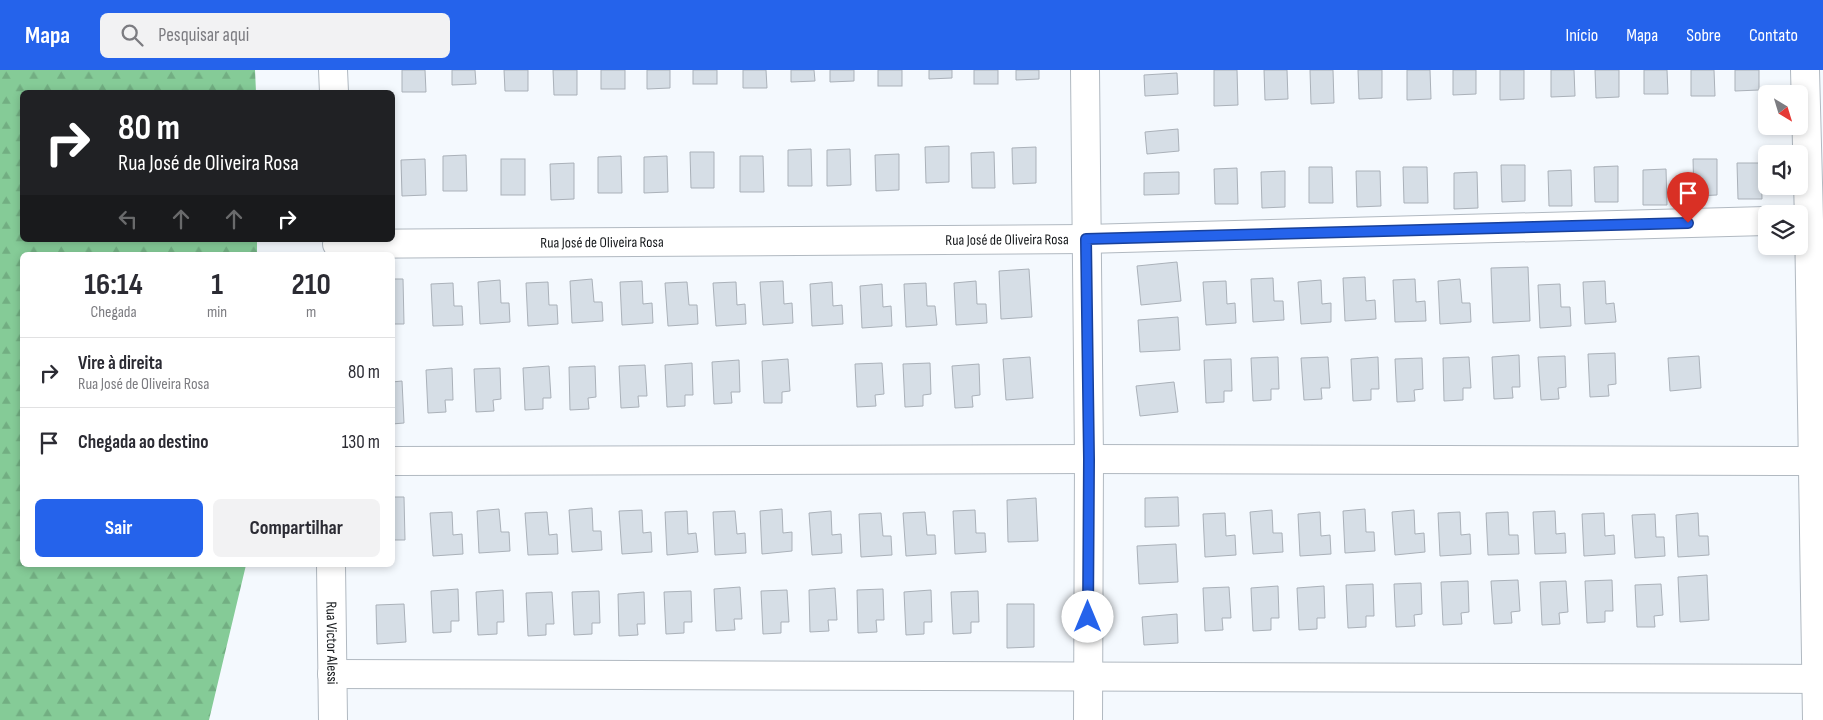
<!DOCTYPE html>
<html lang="pt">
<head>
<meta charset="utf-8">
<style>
  body { margin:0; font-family:"Sofia Sans Condensed",sans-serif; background:#f2f2f3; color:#2b2b33; height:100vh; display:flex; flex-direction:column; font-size:19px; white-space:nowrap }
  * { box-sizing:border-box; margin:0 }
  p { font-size:16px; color:#7c7c81 }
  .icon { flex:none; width:28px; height:28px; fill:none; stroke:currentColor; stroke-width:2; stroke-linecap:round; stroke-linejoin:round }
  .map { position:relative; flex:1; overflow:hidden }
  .drawer { position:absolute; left:20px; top:182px; width:375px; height:315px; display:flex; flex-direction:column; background:#fff; border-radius:8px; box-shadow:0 2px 8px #0003 }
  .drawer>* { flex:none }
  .top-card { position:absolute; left:20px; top:20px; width:375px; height:152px; border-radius:8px; box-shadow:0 2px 8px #0003; background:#202124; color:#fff; overflow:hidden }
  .needle { width:32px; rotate:142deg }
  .tools { position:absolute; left:1758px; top:15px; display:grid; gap:10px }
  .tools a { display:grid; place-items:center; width:50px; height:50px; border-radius:8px; background:#fff; box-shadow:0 2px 8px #0003; font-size:25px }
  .pin { position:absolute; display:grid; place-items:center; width:42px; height:42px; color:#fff; margin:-51px -21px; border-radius:50% 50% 50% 0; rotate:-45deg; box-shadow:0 0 5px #0007 }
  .pin .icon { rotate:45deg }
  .me { position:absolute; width:55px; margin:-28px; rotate:0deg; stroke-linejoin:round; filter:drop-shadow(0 0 4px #0008) }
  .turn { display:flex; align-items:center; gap:18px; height:105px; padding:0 15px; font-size:22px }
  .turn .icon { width:65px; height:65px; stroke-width:2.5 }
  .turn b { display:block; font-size:35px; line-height:42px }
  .lanes { display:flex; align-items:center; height:48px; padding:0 15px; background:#0003; justify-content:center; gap:25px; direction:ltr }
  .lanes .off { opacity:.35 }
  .eta { display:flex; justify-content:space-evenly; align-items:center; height:85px; text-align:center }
  .eta b { font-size:30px; font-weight:700; line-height:35px }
  .action { display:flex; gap:10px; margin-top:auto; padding:10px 15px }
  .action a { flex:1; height:58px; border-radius:8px; background:#2563eb; color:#fff; font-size:20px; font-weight:700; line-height:58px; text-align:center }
  .action a+a { background:#f2f2f3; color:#2b2b33 }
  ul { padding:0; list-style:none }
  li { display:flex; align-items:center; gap:15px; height:70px; padding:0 15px; border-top:1px solid #e1e1e2 }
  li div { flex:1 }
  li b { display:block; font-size:19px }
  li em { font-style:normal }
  header { display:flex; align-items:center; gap:30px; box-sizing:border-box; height:70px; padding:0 25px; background:#2563eb; color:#fff }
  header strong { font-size:24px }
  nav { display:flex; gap:28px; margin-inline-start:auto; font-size:18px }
  .search { width:350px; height:45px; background:#f2f2f3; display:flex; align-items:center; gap:12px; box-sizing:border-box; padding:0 18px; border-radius:8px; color:#7c7c81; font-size:19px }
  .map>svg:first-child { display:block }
  .forest { fill:url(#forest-firs) }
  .building { fill:#d6dee6; stroke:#aab1b9 }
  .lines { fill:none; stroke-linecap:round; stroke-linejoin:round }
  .minor-casing { stroke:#b1b9c1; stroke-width:30 }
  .minor { stroke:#fff; stroke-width:28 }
  .route-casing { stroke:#184099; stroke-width:12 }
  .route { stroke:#2563eb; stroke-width:9 }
  .labels { text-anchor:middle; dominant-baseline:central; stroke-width:4.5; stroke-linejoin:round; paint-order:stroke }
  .street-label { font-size:15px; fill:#14171a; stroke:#fff }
</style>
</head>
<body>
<header>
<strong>Mapa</strong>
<div class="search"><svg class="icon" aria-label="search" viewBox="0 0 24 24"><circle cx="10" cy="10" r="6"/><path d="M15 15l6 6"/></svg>Pesquisar aqui</div>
<nav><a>Início</a><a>Mapa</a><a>Sobre</a><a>Contato</a></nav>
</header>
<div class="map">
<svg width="1823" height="650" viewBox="0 0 1823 650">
  <defs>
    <pattern id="forest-firs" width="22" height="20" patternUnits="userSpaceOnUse" patternTransform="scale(1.25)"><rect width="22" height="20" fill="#85cb97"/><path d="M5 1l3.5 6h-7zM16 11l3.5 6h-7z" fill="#72ae82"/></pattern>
  </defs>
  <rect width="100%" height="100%" fill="#f4f9fe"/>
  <polygon class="forest" points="0,0 255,0 256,22 22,22 22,170 257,170 257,185 22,185 22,495 246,495 209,650 0,650"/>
  <g class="building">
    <polygon points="402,0 425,0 426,22 402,22"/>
    <polygon points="452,0 475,0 476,14 452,15"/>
    <polygon points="504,0 528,0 528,21 505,21"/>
    <polygon points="553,0 577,0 577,25 554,25"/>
    <rect x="601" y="0" width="24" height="19"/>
    <polygon points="647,0 670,0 670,18 647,19"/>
    <rect x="693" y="0" width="24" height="14"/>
    <polygon points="743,0 766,0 767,18 743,18"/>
    <polygon points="791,0 814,0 815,11 791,12"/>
    <polygon points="830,0 854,0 854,11 830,12"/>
    <rect x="878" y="0" width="24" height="16"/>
    <polygon points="929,0 952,0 952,8 929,9"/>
    <rect x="974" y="0" width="24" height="14"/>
    <polygon points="1016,0 1039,0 1039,9 1016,10"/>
    <polygon points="1214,0 1237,0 1238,35 1214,36"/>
    <polygon points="1264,0 1287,0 1288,29 1265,30"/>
    <polygon points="1310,0 1333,0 1334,33 1311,34"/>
    <polygon points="1358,0 1382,0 1382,28 1359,29"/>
    <polygon points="1407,0 1430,0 1431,29 1407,30"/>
    <polygon points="1453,0 1476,0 1476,24 1453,25"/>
    <polygon points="1500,0 1524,0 1524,29 1500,30"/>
    <polygon points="1551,0 1574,0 1575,26 1551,27"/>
    <polygon points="1595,0 1619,0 1619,27 1596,28"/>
    <polygon points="1644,0 1667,0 1668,24 1644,24"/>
    <polygon points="1691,0 1714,0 1715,26 1691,26"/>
    <polygon points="1735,0 1759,0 1759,20 1735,21"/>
    <polygon points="1177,3 1178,24 1145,26 1144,5"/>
    <polygon points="1178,59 1179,81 1147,84 1145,62"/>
    <polygon points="949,76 949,112 926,113 925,77"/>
    <polygon points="1036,77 1036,113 1013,114 1012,78"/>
    <polygon points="811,79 812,116 788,116 788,80"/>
    <polygon points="850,79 851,115 827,116 827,80"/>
    <polygon points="690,82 714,82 714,118 691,118"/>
    <polygon points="994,82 995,118 972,118 971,83"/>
    <polygon points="899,84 899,120 876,121 875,85"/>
    <polygon points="466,85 467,121 443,121 443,86"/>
    <polygon points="621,86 622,123 598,123 598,87"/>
    <polygon points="667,86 668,122 644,123 644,87"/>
    <polygon points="740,86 763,86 764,122 740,122"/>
    <polygon points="425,89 426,125 402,126 401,90"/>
    <rect x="501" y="89" width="24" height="36"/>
    <polygon points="1693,89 1717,89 1717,125 1694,126"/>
    <polygon points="574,93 574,129 551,130 550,94"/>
    <polygon points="1737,93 1761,93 1762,129 1738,129"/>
    <polygon points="1501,95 1525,95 1525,131 1502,132"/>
    <polygon points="1618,96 1618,132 1595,132 1594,97"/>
    <polygon points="1309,97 1332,97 1333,133 1309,133"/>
    <polygon points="1403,97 1427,97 1428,133 1404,133"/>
    <polygon points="1237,98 1238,134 1215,134 1214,99"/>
    <polygon points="1666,99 1667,135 1643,135 1643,100"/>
    <polygon points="1571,100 1572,136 1549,136 1548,101"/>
    <polygon points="1285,101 1285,137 1262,138 1261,102"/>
    <polygon points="1356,101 1380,101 1381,136 1357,137"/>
    <polygon points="1179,102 1179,124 1144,125 1144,103"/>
    <polygon points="1477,102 1478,138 1454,139 1454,103"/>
    <polygon points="1177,192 1181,231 1141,235 1137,196"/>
    <polygon points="1528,197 1530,251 1493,253 1491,198"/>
    <polygon points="1029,199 1032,247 1001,249 999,201"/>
    <polygon points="1365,207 1366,231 1375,230 1376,249 1345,251 1343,208"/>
    <polygon points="1273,208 1274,231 1283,231 1284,250 1253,252 1251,209"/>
    <polygon points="392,209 403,209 404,254 392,254"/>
    <polygon points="592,209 594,232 602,232 603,251 572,253 570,211"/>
    <polygon points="1415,209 1416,232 1425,231 1426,251 1395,252 1393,210"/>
    <polygon points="1460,209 1462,233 1470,233 1471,252 1440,254 1438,211"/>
    <polygon points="500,210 501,233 509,233 510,252 480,254 478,212"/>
    <polygon points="1321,210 1322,234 1331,233 1331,252 1301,254 1298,212"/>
    <polygon points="642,211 643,234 652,233 653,253 622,255 620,212"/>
    <polygon points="783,211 784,234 792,233 793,253 763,255 760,212"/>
    <polygon points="976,211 977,234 986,234 987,253 956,255 954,213"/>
    <polygon points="1226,211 1227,234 1235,233 1236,253 1206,255 1203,212"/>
    <polygon points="1605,211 1606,234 1614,233 1616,252 1585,254 1583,212"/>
    <polygon points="548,212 549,235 557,235 558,254 528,256 526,213"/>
    <polygon points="687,212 689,235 697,235 698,254 668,256 665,213"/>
    <polygon points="736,212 737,235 745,234 746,254 716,256 713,213"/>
    <polygon points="832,212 833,236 842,235 843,254 812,256 810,214"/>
    <polygon points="453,213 454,236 462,236 463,255 433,256 431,214"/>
    <polygon points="926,213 927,236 935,236 937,255 906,257 904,214"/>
    <polygon points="882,214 883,237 891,236 892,256 862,258 860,216"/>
    <polygon points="1560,214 1561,237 1570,237 1571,256 1540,258 1538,215"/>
    <polygon points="1178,247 1180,280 1140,282 1138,250"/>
    <polygon points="1615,283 1616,314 1608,315 1609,326 1590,327 1588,284"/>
    <polygon points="1519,285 1520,317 1512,317 1513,328 1494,329 1492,287"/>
    <polygon points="1565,286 1566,317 1558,318 1559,329 1541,330 1538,287"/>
    <polygon points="1699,286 1701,318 1670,321 1668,288"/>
    <polygon points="1030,287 1033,328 1006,330 1003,289"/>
    <polygon points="1278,287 1279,319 1271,319 1271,330 1253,331 1251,288"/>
    <polygon points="1328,287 1330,318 1321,318 1322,329 1304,330 1301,288"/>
    <polygon points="1378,287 1379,319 1371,319 1371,330 1353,331 1351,289"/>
    <polygon points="1469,287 1471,318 1463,318 1463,330 1444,331 1443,288"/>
    <polygon points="1422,288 1423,319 1414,320 1415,331 1397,332 1395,289"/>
    <polygon points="788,289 790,321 782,322 782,333 764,333 762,291"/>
    <polygon points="1231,289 1232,321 1224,321 1224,332 1206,333 1204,290"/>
    <polygon points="739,290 740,322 731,322 732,333 714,334 712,292"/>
    <polygon points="692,293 693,325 685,325 685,336 667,337 665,295"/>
    <polygon points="882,293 884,324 875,325 876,336 857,337 855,294"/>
    <polygon points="930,293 931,324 923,325 923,336 905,337 903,294"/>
    <polygon points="979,294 980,325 972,326 973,337 955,338 952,296"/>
    <polygon points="645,295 647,326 638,326 639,337 621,338 619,296"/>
    <polygon points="549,296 551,328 543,328 543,339 525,340 523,298"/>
    <polygon points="595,296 596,327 588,328 589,339 570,340 569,297"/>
    <polygon points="452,298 453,330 445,330 446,342 428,343 426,300"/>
    <polygon points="500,298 501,329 493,330 494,341 476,342 474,299"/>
    <polygon points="402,311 404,353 392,354 392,312"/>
    <polygon points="1174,312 1178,342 1140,346 1136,316"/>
    <polygon points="392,427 404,427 405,470 392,470"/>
    <polygon points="1178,427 1179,456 1145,457 1145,428"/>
    <polygon points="1036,428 1038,471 1008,472 1007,430"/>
    <polygon points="592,438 593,461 601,461 602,480 572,482 569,440"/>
    <polygon points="499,439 501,462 509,462 510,481 479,483 477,441"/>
    <polygon points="782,439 783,463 792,462 792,481 762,484 760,441"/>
    <polygon points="1365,439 1366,462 1374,462 1375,481 1345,483 1343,441"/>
    <polygon points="642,440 643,463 651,462 652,482 622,484 619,441"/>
    <polygon points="975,440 976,463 985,463 986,482 955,484 953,441"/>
    <polygon points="1272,440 1273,463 1282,463 1283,482 1253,484 1250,442"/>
    <polygon points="1414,440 1415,464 1424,463 1425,482 1395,485 1392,442"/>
    <polygon points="687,441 688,464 696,463 698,482 667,485 665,442"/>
    <polygon points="735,441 737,464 745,463 746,483 715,485 713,442"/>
    <polygon points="831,441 832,465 841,464 842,483 812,485 809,443"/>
    <polygon points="1555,441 1556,464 1565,463 1566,483 1535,484 1533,442"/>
    <polygon points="452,442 453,465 462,464 463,484 433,486 430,443"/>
    <polygon points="547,442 549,465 557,464 558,484 528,485 525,443"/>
    <polygon points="925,442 927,465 935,465 936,484 906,486 903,443"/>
    <polygon points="1320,442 1321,466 1330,465 1331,484 1300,486 1298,444"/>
    <polygon points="1460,442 1461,465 1470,464 1471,484 1440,486 1438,443"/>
    <polygon points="1508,442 1509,465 1518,465 1519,484 1488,485 1486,443"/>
    <polygon points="881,443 883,466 891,466 892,485 861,487 859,444"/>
    <polygon points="1225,443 1226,466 1235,465 1236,485 1205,487 1203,444"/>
    <polygon points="1604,443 1605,466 1614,465 1615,484 1584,486 1582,444"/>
    <polygon points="1698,443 1699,466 1708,466 1709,485 1678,487 1676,445"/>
    <polygon points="1655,444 1656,467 1664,467 1665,486 1635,488 1632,445"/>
    <polygon points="1176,474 1178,512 1139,514 1137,476"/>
    <polygon points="1707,505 1709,550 1680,552 1678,507"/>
    <polygon points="1518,510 1520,541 1511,542 1512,553 1494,554 1491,511"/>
    <polygon points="1612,510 1613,541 1605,541 1605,552 1587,553 1585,511"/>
    <polygon points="1468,511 1469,542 1461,543 1462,554 1443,555 1441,512"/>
    <polygon points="1566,511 1568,542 1559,543 1560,554 1542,555 1540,512"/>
    <polygon points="1421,513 1422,544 1414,545 1415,556 1396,557 1394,514"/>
    <polygon points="1373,514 1374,546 1366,546 1366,557 1348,558 1346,515"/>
    <polygon points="1661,514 1663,545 1654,546 1655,557 1637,557 1635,515"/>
    <polygon points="1278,516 1279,548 1271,548 1271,560 1253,561 1251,518"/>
    <polygon points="1324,516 1325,548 1317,548 1317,559 1299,560 1297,518"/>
    <polygon points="740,517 742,549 734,549 735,560 716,561 714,519"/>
    <polygon points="1229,517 1231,548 1222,548 1223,560 1205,561 1203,518"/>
    <polygon points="835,518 837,550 828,550 829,561 810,562 809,520"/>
    <polygon points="458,519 459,551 451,551 451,562 433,563 431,521"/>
    <polygon points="883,519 884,550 876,550 877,562 858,563 857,520"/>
    <polygon points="503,520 504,552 497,552 497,564 478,565 476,522"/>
    <polygon points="787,520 789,552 781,552 781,563 763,564 761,521"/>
    <polygon points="931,520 932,552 924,552 924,564 906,565 904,522"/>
    <polygon points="599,521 600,553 592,553 592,564 574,565 572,522"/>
    <polygon points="691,521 692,552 684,552 684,563 666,564 664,522"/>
    <polygon points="978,521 979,552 971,552 971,563 953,564 951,522"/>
    <polygon points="552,522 554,554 546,554 546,565 528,566 526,523"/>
    <polygon points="644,522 645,554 637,554 638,565 619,566 618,524"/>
    <polygon points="404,534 406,572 377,574 376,535"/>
    <polygon points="1007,534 1034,534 1034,577 1007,578"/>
    <polygon points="1177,544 1178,573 1144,575 1142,547"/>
  </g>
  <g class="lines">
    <defs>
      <g id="minor">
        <polyline points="333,0 334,22"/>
        <polyline points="1085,0 1089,389 1088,650"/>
        <polyline points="1805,0 1809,150 1817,650"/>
        <path id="s1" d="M337,174l748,-5 681,-18"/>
        <polyline points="392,391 1089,389 1823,391"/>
        <path id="s2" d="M331,495l2,155"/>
        <polyline points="332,604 1823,609"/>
      </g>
    </defs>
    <use href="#minor" class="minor-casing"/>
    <use href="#minor" class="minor"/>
  </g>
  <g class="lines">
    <defs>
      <polyline id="route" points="1088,547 1089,389 1086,169 1688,153"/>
    </defs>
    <use href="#route" class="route-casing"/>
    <use href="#route" class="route"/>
  </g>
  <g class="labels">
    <g class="street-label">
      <text stroke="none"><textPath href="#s1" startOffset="670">Rua José de Oliveira Rosa</textPath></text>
      <text stroke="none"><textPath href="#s1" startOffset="265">Rua José de Oliveira Rosa</textPath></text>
      <text stroke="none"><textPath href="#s2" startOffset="78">Rua Victor Alessi</textPath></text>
    </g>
  </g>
</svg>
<div class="tools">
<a><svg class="needle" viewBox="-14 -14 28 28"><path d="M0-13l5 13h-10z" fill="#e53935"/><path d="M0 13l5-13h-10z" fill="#7c7c81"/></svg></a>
<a><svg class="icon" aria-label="sound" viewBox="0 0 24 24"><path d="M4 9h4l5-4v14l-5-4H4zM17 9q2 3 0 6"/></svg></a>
<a><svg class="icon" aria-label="layers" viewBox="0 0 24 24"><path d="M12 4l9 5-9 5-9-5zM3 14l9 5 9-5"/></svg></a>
</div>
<div class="pin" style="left:1688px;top:153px;background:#d93025"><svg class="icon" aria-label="arrive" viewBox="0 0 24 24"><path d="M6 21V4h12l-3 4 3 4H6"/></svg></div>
<svg class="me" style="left:1088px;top:547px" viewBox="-20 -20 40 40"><circle r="19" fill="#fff"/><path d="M0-13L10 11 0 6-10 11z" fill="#2563eb"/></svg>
<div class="top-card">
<div class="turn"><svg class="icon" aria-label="right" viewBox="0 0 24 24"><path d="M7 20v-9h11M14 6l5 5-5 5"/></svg><div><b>80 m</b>Rua José de Oliveira Rosa</div></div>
<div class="lanes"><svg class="icon off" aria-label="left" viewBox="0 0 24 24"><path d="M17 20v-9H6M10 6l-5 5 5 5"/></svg><svg class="icon off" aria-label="ahead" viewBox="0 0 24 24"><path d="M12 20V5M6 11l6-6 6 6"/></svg><svg class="icon off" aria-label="ahead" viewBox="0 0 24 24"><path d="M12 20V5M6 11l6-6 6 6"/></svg><svg class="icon" aria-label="right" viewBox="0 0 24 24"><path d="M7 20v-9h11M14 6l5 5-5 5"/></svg></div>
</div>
<section class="drawer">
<div class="eta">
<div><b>16:14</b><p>Chegada</p></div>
<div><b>1</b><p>min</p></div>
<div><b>210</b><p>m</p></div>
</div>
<ul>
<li><svg class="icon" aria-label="right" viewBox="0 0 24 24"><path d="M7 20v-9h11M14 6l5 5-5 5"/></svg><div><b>Vire à direita</b><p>Rua José de Oliveira Rosa</p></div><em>80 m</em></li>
<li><svg class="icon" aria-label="arrive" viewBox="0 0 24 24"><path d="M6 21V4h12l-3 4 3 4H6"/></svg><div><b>Chegada ao destino</b></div><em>130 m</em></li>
</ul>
<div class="action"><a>Sair</a><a>Compartilhar</a></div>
</section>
</div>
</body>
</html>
